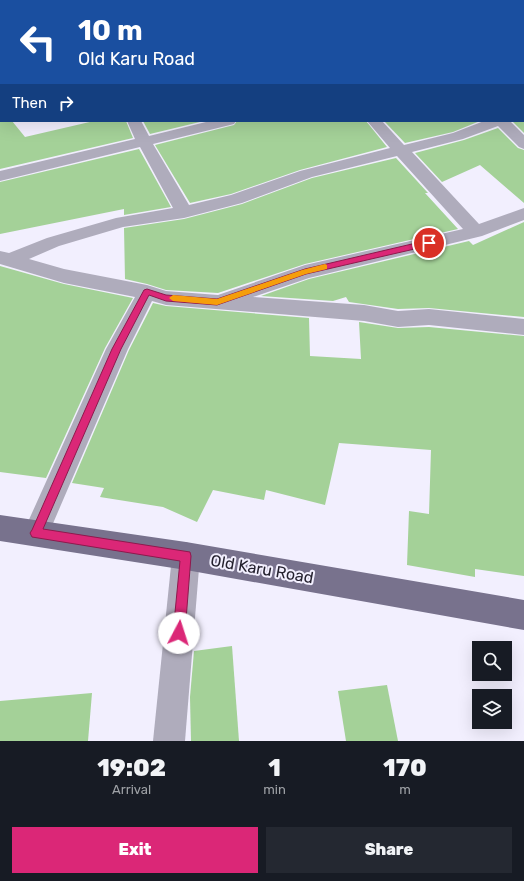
<!DOCTYPE html>
<html lang="en">
<head>
<meta charset="utf-8">
<style>
  body { margin:0; font-family:Rubik,sans-serif; background:#242831; color:#f1f3f6; height:100vh; display:flex; flex-direction:column; font-size:15px; white-space:nowrap }
  * { box-sizing:border-box; margin:0 }
  p { font-size:13px; color:#9ea1a6 }
  .icon { flex:none; width:22px; height:22px; fill:none; stroke:currentColor; stroke-width:2; stroke-linecap:round; stroke-linejoin:round }
  .map { position:relative; height:741px; overflow:hidden }
  .side { display:flex; flex-direction:column; background:#171b24; flex:1 }
  .side>* { flex:none }
  .guide { position:absolute; left:0px; top:0px; width:524px; height:122px; box-shadow:0 4px 16px #0002; background:#1a4fa0; color:#fff; overflow:hidden }
  .buttons { position:absolute; left:472px; top:641px; display:grid; gap:8px }
  .buttons a { display:grid; place-items:center; width:40px; height:40px; border-radius:0px; background:#171b24; box-shadow:0 4px 16px #0002; font-size:20px }
  .pin { position:absolute; display:grid; place-items:center; width:34px; height:34px; color:#fff; margin:-17px; border:2px solid #fff; border-radius:50%; box-shadow:0 1px 4px #0007 }
  .me { position:absolute; width:44px; margin:-22px; rotate:5deg; stroke-linejoin:round; filter:drop-shadow(0 0 3px #0008) }
  .turn { display:flex; align-items:center; gap:14px; height:84px; padding:0 12px; font-size:18px }
  .turn .icon { width:52px; height:52px; stroke-width:2.5 }
  .turn b { display:block; font-size:28px; line-height:34px }
  .then { display:flex; align-items:center; height:38px; padding:0 12px; background:#0003; gap:8px; font-size:15px }
  .eta { display:flex; justify-content:space-evenly; align-items:center; height:68px; text-align:center }
  .eta b { font-size:24px; font-weight:800; line-height:28px }
  .action { display:flex; gap:8px; margin-top:auto; padding:8px 12px }
  .action a { flex:1; height:46px; border-radius:0px; background:#db2777; color:#fff; font-size:16px; font-weight:800; line-height:46px; text-align:center }
  .action a+a { background:#242831; color:#f1f3f6 }
  .map>svg:first-child { display:block }
  .building { fill:#a4d198 }
  .lines { fill:none; stroke-linecap:round; stroke-linejoin:round }
  .street { fill:#afacbc; fill-rule:evenodd }
  .primary { fill:#78728d; fill-rule:evenodd }
  .route { fill:#db2777; stroke:#8e194d }
  .slow { fill:#f59e0b }
  .labels { text-anchor:middle; dominant-baseline:central; stroke-width:4; stroke-linejoin:round; paint-order:stroke }
  .near-street-label { font-size:16px; fill:#24212e; stroke:#f2effe }
</style>
</head>
<body>
<div class="map">
<svg width="524" height="741" viewBox="0 0 524 741">
  <rect width="100%" height="100%" fill="#f2effe"/>
  <g class="building">
    <polygon points="0,106 1,121 12,121 25,137 94,121 126,121 133,138 0,169"/>
    <polygon points="143,121 204,121 150,134"/>
    <polygon points="237,121 366,121 387,147 300,170 231,194 190,203 155,145 234,125"/>
    <polygon points="384,121 480,121 453,132 405,143"/>
    <polygon points="512,121 524,121 524,133"/>
    <polygon points="498,128 518,148 524,150 524,203 480,165 442,182 415,153 464,140"/>
    <polygon points="139,149 171,207 124,215 124,209 0,234 0,182"/>
    <polygon points="396,158 428,193 425,193 458,229 305,264 218,293 166,290 147,284 125,279 124,228 184,219 242,204 312,178"/>
    <polygon points="524,222 524,317 429,308 398,309 349,302 346,297 333,301 261,296 309,279 469,241 473,245"/>
    <polygon points="0,266 64,284 133,298 105,348 46,478 0,472"/>
    <polygon points="153,303 166,306 309,318 310,356 361,359 359,322 398,328 429,327 524,336 524,576 475,569 475,577 407,565 409,511 429,514 431,450 339,443 325,505 266,490 264,500 213,490 197,522 163,507 100,497 104,488 72,483 129,350"/>
    <polygon points="232,646 239,741 191,741 190,697 194,651"/>
    <polygon points="387,685 398,741 346,741 338,691"/>
    <polygon points="92,693 88,741 0,741 0,701"/>
  </g>
  <g class="lines">
    <g class="street">
      <polygon points="22,0 36,0 21,1"/>
      <polygon points="103,0 117,0 118,1 104,1"/>
      <polygon points="267,0 279,0 280,1 268,1"/>
      <polygon points="302,0 318,0 301,1"/>
      <polygon points="353,0 365,0 366,1 354,1"/>
      <polygon points="456,0 469,0 470,1 457,1"/>
      <polygon points="520,0 524,0 524,6 523,1 519,1"/>
      <rect x="0" y="8" width="1" height="8"/>
      <rect x="523" y="43" width="1" height="8"/>
      <path d="M127,121h14l8,15 61,-15h26l-2,3 -81,20 36,61 42,-10 69,-24 90,-23 -23,-27h15l22,24 49,-12 31,-12h26l14,14v14l-5,-2 -21,-21 -35,13 -51,13 67,72 45,-16v12l-42,16 -173,42 -56,19 111,8 34,6 31,-2 95,10v16l-95,-10 -31,2 -34,-6 -198,-16 -14,-4 -24,48 -83,193 -9,4 -9,-4 -4,-9 4,-9 79,-175 29,-52 -71,-14 -64,-19v-13l9,2 38,-15 69,-20 57,-10 -33,-61 -140,34v-10l135,-32zM397,156l66,73 -158,36 -87,30 -52,-4 -19,-6 -83,-16 -35,-10 30,-13 64,-19 61,-9 58,-15 70,-26z"/>
      <polygon points="186,542 196,546 200,556 185,741 153,741 172,556 176,546"/>
    </g>
    <polygon class="primary" points="0,515 186,542 524,600 524,630 186,570 0,541"/>
  </g>
  <polygon class="route" points="429,240 433,243 432,245 306,274 217,305 166,301 149,295 121,349 43,529 190,552 191,556 185,633 183,637 179,639 175,637 173,633 180,561 32,537 30,533 32,530 112,349 144,290 147,289 166,295 217,299 305,269"/>
  <polygon class="slow" points="325,264 327,265 327,269 306,274 217,305 173,301 169,298 173,295 217,299 302,270"/>
  <g class="labels">
    <g class="near-street-label">
      <text transform="translate(262 569) rotate(10)">Old Karu Road</text>
    </g>
  </g>
</svg>
<div class="buttons">
<a><svg class="icon" aria-label="search" viewBox="0 0 24 24"><circle cx="10" cy="10" r="6"/><path d="M15 15l6 6"/></svg></a>
<a><svg class="icon" aria-label="layers" viewBox="0 0 24 24"><path d="M12 4l9 5-9 5-9-5zM3 14l9 5 9-5"/></svg></a>
</div>
<div class="pin" style="left:429px;top:243px;background:#d93025"><svg class="icon" aria-label="arrive" viewBox="0 0 24 24"><path d="M6 21V4h12l-3 4 3 4H6"/></svg></div>
<svg class="me" style="left:179px;top:633px" viewBox="-20 -20 40 40"><circle r="19" fill="#fff"/><path d="M0-13L10 11 0 6-10 11z" fill="#db2777"/></svg>
<div class="guide">
<div class="turn"><svg class="icon" aria-label="left" viewBox="0 0 24 24"><path d="M17 20v-9H6M10 6l-5 5 5 5"/></svg><div><b>10 m</b>Old Karu Road</div></div>
<div class="then">Then<svg class="icon" aria-label="right" viewBox="0 0 24 24"><path d="M7 20v-9h11M14 6l5 5-5 5"/></svg></div>
</div>
</div>
<section class="side">
<div class="eta">
<div><b>19:02</b><p>Arrival</p></div>
<div><b>1</b><p>min</p></div>
<div><b>170</b><p>m</p></div>
</div>
<div class="action"><a>Exit</a><a>Share</a></div>
</section>
</body>
</html>
